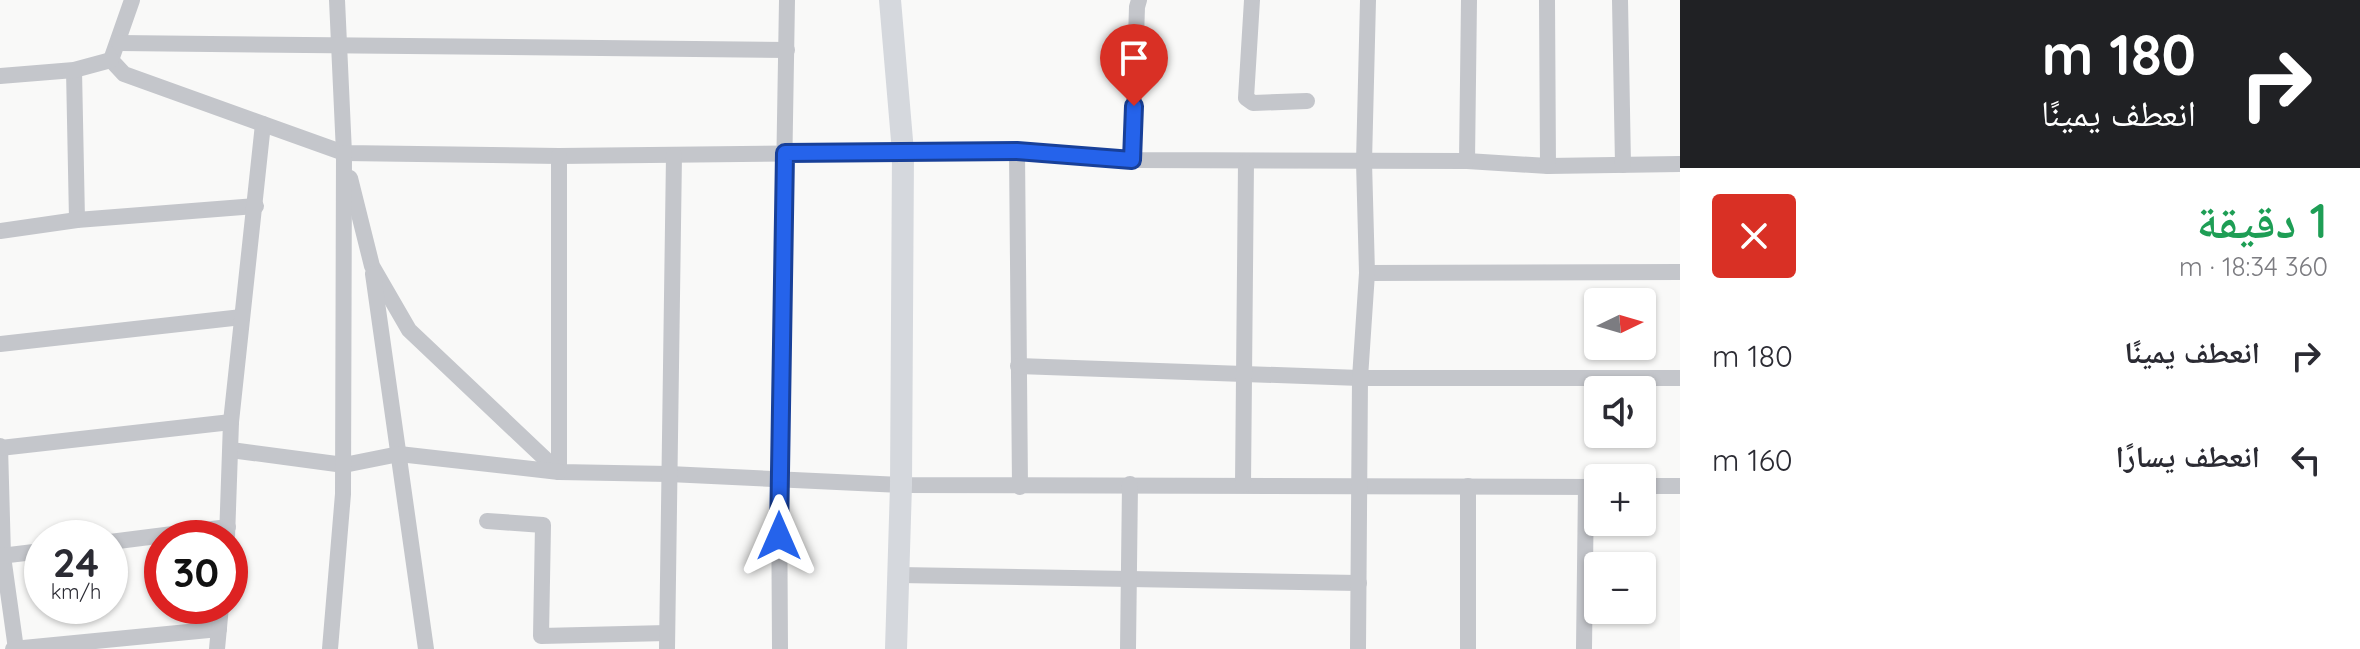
<!DOCTYPE html>
<html lang="ar">
<head>
<meta charset="utf-8">
<style>
  body { margin:0; font-family:Quicksand,"Noto Naskh Arabic",sans-serif; background:#f7f7f7; color:#2b2b33; direction:rtl; height:100vh; display:flex; flex-direction:column; font-size:30px; white-space:nowrap }
  * { box-sizing:border-box; margin:0 }
  p { font-size:26px; color:#7c7c81 }
  .icon { flex:none; width:44px; height:44px; fill:none; stroke:currentColor; stroke-width:2; stroke-linecap:round; stroke-linejoin:round }
  .map { position:relative; flex:1; overflow:hidden; direction:ltr }
  .side { display:flex; flex-direction:column; background:#fff; width:680px }
  .side>* { flex:none }
  .guide { background:#202124; color:#fff; overflow:hidden }
  .needle { width:52px; rotate:85deg }
  .buttons { position:absolute; left:1584px; top:288px; display:grid; gap:16px }
  .buttons a { display:grid; place-items:center; width:72px; height:72px; border-radius:8px; background:#fff; box-shadow:0 2px 6px #0004; font-size:40px }
  .speed { position:absolute; left:24px; top:520px; display:flex; gap:16px; font-size:40px; font-weight:700; text-align:center }
  .speed>* { display:grid; place-content:center; width:104px; height:104px; border-radius:50%; background:#fff; box-shadow:0 2px 6px #0004; line-height:1 }
  .speed small { font-size:20px; font-weight:400 }
  .speed .limit { border:12px solid #d22; background:#fff; color:#111 }
  .pin { position:absolute; display:grid; place-items:center; width:68px; height:68px; color:#fff; margin:-82px -34px; border-radius:50% 50% 50% 0; rotate:-45deg; box-shadow:0 0 8px #0007 }
  .pin .icon { rotate:45deg }
  .me { position:absolute; width:88px; margin:-44px; rotate:0deg; stroke-linejoin:round; filter:drop-shadow(0 0 6px #0008) }
  .turn { display:flex; align-items:center; gap:28px; height:168px; padding:0 32px; font-size:36px }
  .turn .icon { width:104px; height:104px; stroke-width:2.5 }
  .turn b { display:block; font-size:56px; line-height:68px }
  .round { display:grid; place-items:center; flex:none; width:84px; height:84px; border-radius:8px; background:#f7f7f7 }
  .headline { display:flex; align-items:center; justify-content:space-between; height:136px; padding:0 32px }
  h1 { font-size:48px; font-weight:600; line-height:60px; color:#1e9e55 }
  ul { padding:0; list-style:none }
  li { display:flex; align-items:center; gap:24px; height:104px; padding:0 32px }
  li div { flex:1 }
  li b { display:block; font-size:30px }
  li em { font-style:normal }
  main { display:flex; flex:1; min-height:0 }
  .map>svg:first-child { display:block }
  .lines { fill:none; stroke-linecap:round; stroke-linejoin:round }
  .minor { stroke:#c4c6cb; stroke-width:16 }
  .secondary { stroke:#d5d8dd; stroke-width:22 }
  .route-casing { stroke:#184099; stroke-width:20 }
  .route { stroke:#2563eb; stroke-width:14 }
</style>
</head>
<body>
<main>
<section class="side">
<div class="guide">
<div class="turn"><svg class="icon" aria-label="right" viewBox="0 0 24 24"><path d="M7 20v-9h11M14 6l5 5-5 5"/></svg><div><b>180 m</b>انعطف يمينًا</div></div>
</div>
<div class="headline"><div><h1>1 دقيقة</h1><p>360 m · 18:34</p></div><a class="round" style="background:#d93025;color:#fff"><svg class="icon" aria-label="close" viewBox="0 0 24 24"><path d="M6 6l12 12M18 6L6 18"/></svg></a></div>
<ul>
<li><svg class="icon" aria-label="right" viewBox="0 0 24 24"><path d="M7 20v-9h11M14 6l5 5-5 5"/></svg><div><b>انعطف يمينًا</b></div><em>180 m</em></li>
<li><svg class="icon" aria-label="left" viewBox="0 0 24 24"><path d="M17 20v-9H6M10 6l-5 5 5 5"/></svg><div><b>انعطف يسارًا</b></div><em>160 m</em></li>
</ul>
</section>
<div class="map">
<svg width="1680" height="649" viewBox="0 0 1680 649">
  <rect width="100%" height="100%" fill="#f9f9f8"/>
  <g class="lines">
    <g class="minor">
      <polyline points="132,0 111,60 124,74 344,153"/>
      <polyline points="337,0 344,153 559,156 1017,151 1132,160 1467,161 1548,166 1680,164"/>
      <polyline points="1252,0 1246,98 1253,103 1307,101"/>
      <polyline points="1547,0 1548,166"/>
      <polyline points="1620,0 1623,165"/>
      <polyline points="119,43 787,50"/>
      <polyline points="74,70 77,220"/>
      <polyline points="0,76 74,70 111,60"/>
      <polyline points="1017,151 1020,487"/>
      <polyline points="559,156 559,472 669,474 901,485 1598,487"/>
      <polyline points="1132,160 1137,7 1139,0"/>
      <polyline points="1467,161 1469,0"/>
      <polyline points="350,178 372,266 409,330 559,472"/>
      <polyline points="0,231 77,220 256,206"/>
      <polyline points="1367,273 1680,272"/>
      <polyline points="373,274 426,649"/>
      <polyline points="0,344 242,317"/>
      <polyline points="1018,366 1360,378 1680,378"/>
      <polyline points="0,446 3,556 16,649"/>
      <polyline points="0,448 231,422"/>
      <polyline points="231,450 344,465 399,454 559,472"/>
      <polyline points="1243,485 1246,162"/>
      <polyline points="1468,486 1468,649"/>
      <polyline points="1642,486 1680,486"/>
      <polyline points="487,521 543,525 541,636 667,633"/>
      <polyline points="227,538 231,422 263,124"/>
      <polyline points="110,542 228,527"/>
      <polyline points="0,556 42,551"/>
      <polyline points="899,575 1359,583"/>
      <polyline points="13,649 219,629"/>
      <polyline points="217,649 221,606"/>
      <polyline points="330,649 343,494 344,153"/>
      <polyline points="667,649 674,155"/>
      <polyline points="780,649 779,479 787,0"/>
      <polyline points="1128,649 1130,484"/>
      <polyline points="1358,649 1360,378 1367,273 1364,162 1368,0"/>
      <polyline points="1584,649 1586,487"/>
    </g>
    <polyline class="secondary" points="890,0 903,152 901,485 896,649"/>
  </g>
  <g class="lines">
    <defs>
      <polyline id="route" points="779,536 785,153 1017,151 1132,160 1134,106"/>
    </defs>
    <use href="#route" class="route-casing"/>
    <use href="#route" class="route"/>
  </g>
</svg>
<div class="buttons">
<a><svg class="needle" viewBox="-14 -14 28 28"><path d="M0-13l5 13h-10z" fill="#e53935"/><path d="M0 13l5-13h-10z" fill="#7c7c81"/></svg></a>
<a><svg class="icon" aria-label="sound" viewBox="0 0 24 24"><path d="M4 9h4l5-4v14l-5-4H4zM17 9q2 3 0 6"/></svg></a>
<a>+</a>
<a>−</a>
</div>
<div class="speed"><div>24<small>km/h</small></div><div class="limit">30</div></div>
<div class="pin" style="left:1134px;top:106px;background:#d93025"><svg class="icon" aria-label="arrive" viewBox="0 0 24 24"><path d="M6 21V4h12l-3 4 3 4H6"/></svg></div>
<svg class="me" style="left:779px;top:536px" viewBox="-20 -20 40 40"><path d="M0-17L14 15 0 8-14 15z" fill="#2563eb" stroke="#fff" stroke-width="4"/></svg>
</div>
</main>
</body>
</html>
